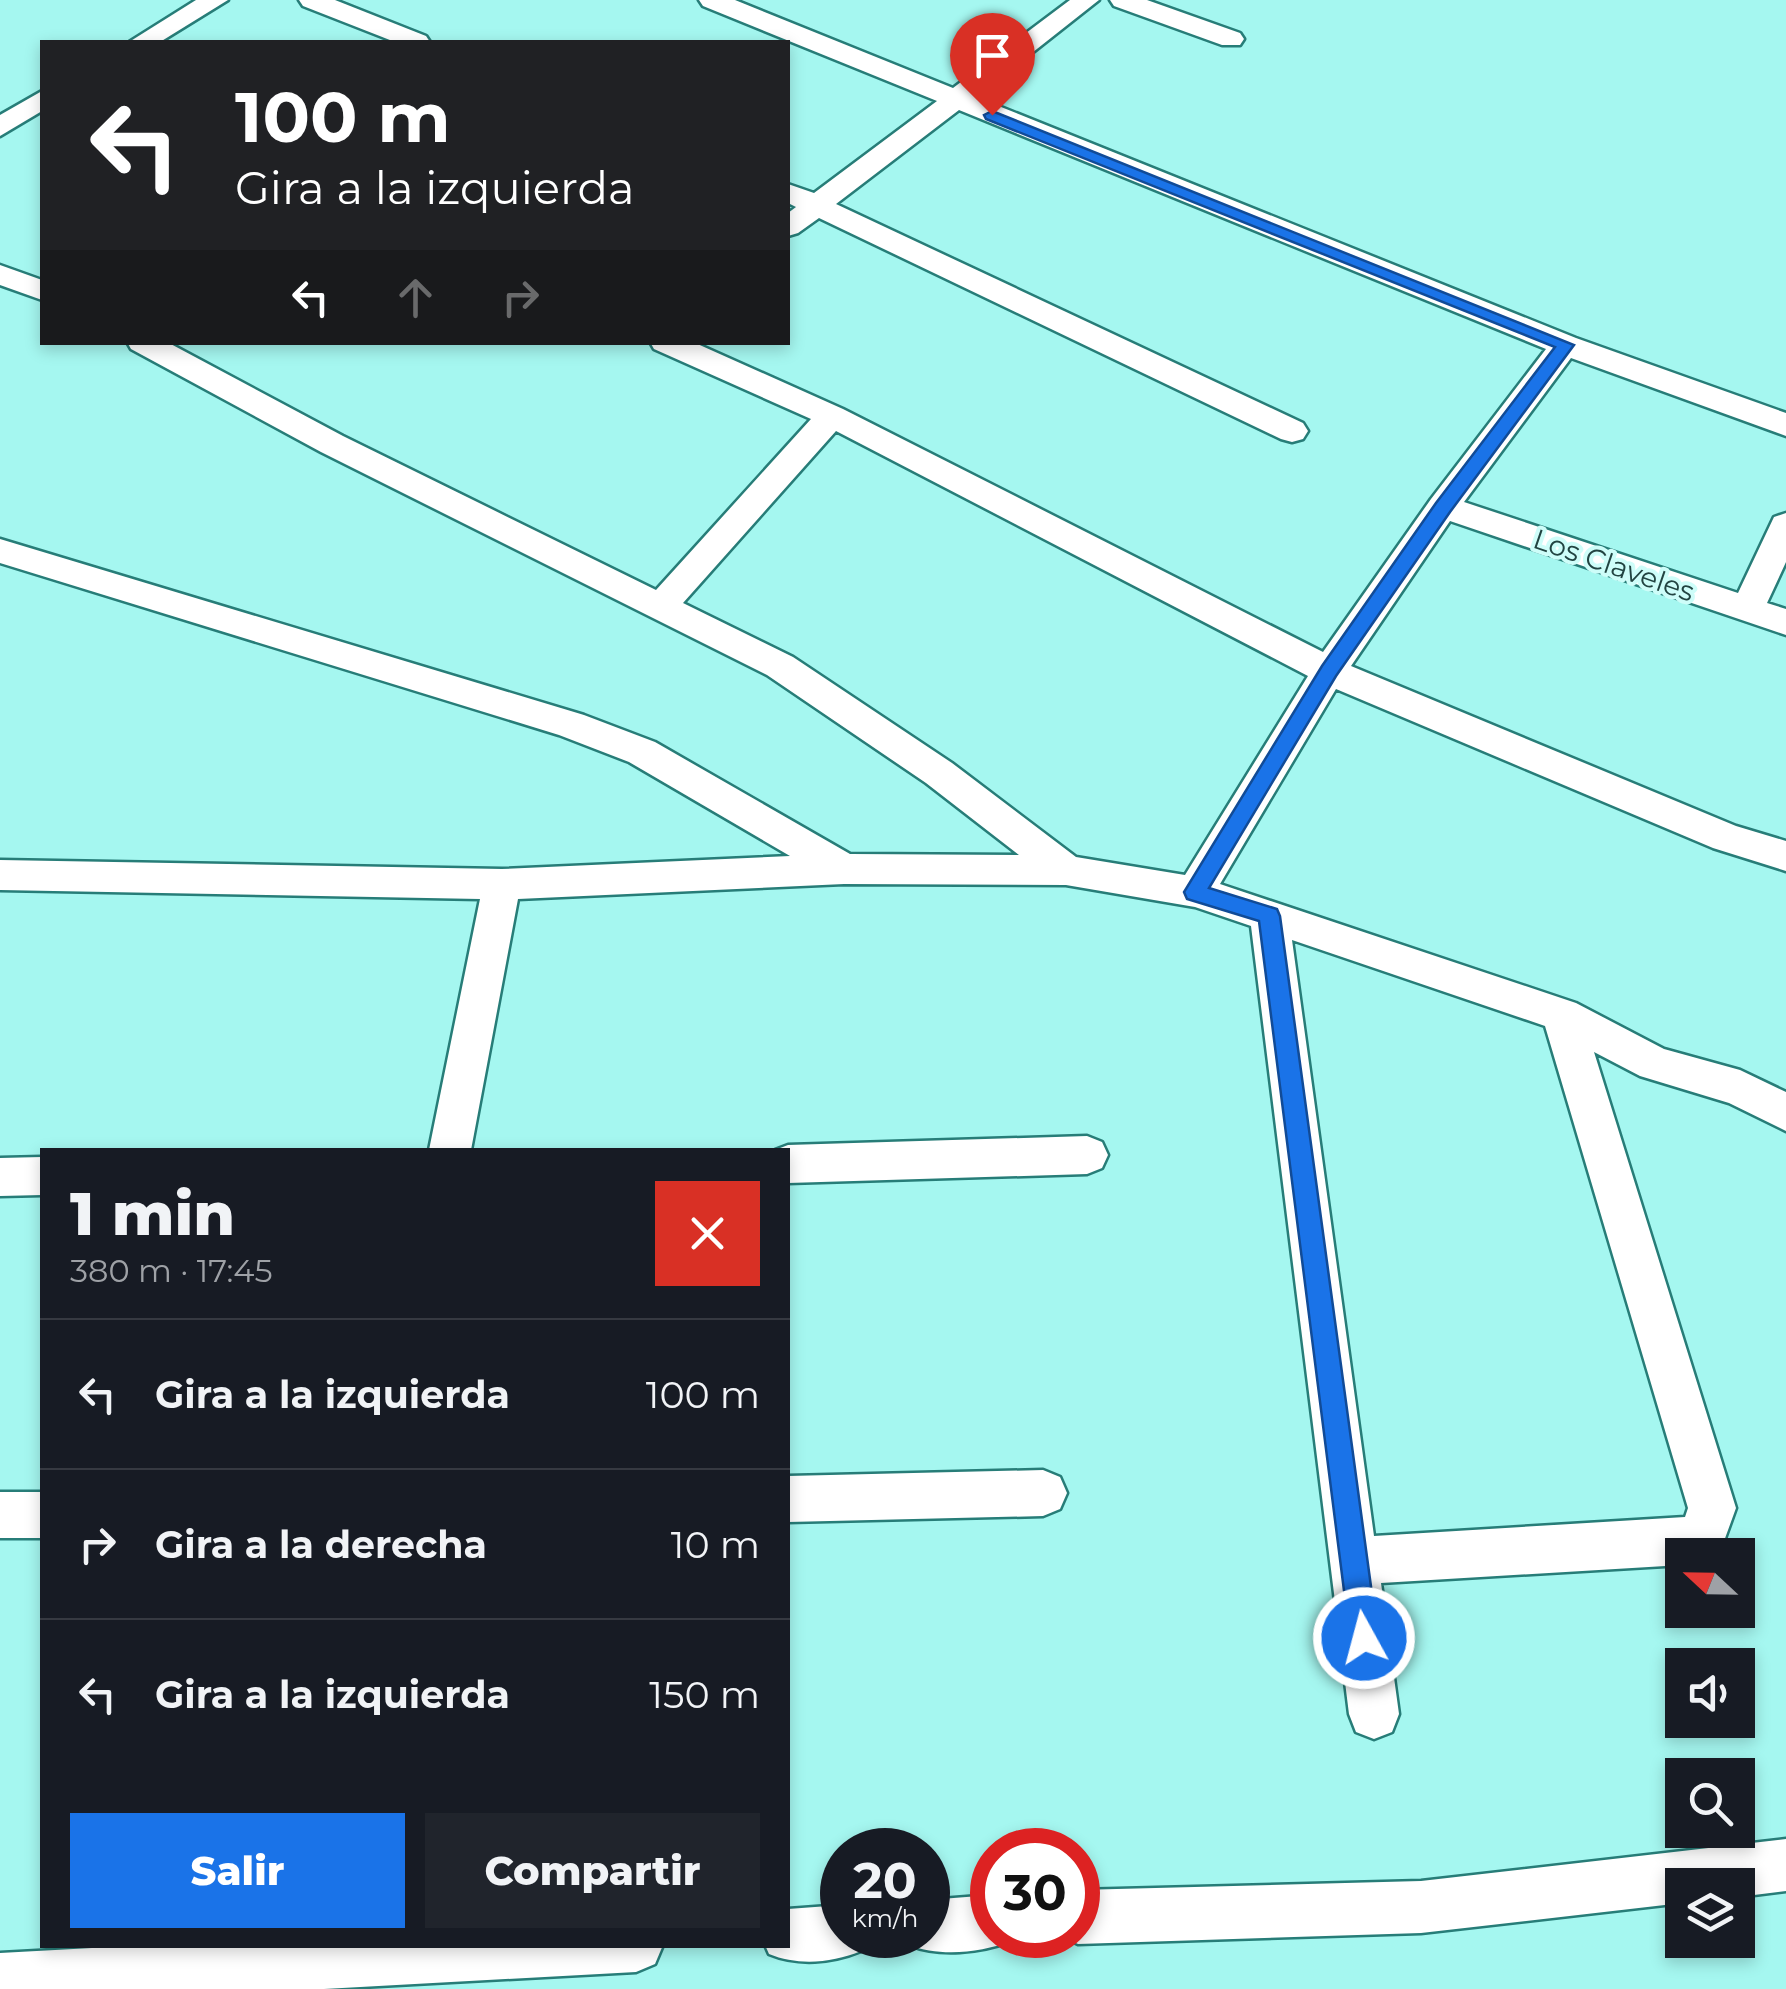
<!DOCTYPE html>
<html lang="es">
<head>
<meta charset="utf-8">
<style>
  body { margin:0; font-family:Montserrat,sans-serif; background:#20242c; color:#f1f3f6; height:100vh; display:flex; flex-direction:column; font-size:38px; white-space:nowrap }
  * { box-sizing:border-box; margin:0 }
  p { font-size:32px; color:#9ea1a6 }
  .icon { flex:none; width:55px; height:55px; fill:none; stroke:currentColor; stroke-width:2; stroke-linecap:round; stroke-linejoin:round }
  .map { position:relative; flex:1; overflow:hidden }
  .details { position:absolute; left:40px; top:1148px; width:750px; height:800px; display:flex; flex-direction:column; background:#171b24; border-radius:0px; box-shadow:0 5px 15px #0003 }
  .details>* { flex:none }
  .banner { position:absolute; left:40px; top:40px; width:750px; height:305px; border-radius:0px; box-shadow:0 5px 15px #0003; background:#202124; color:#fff; overflow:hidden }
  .needle { width:65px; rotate:292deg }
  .controls { position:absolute; left:1665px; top:1538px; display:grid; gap:20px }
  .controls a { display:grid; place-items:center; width:90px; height:90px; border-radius:0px; background:#171b24; box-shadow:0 5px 15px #0003; font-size:50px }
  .speed { position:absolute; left:820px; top:1828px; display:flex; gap:20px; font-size:50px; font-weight:700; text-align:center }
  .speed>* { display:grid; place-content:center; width:130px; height:130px; border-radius:50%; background:#171b24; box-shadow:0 5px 15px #0003; line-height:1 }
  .speed small { font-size:25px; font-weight:400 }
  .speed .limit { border:15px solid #d22; background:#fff; color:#111 }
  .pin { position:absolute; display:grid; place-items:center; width:85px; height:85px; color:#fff; margin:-102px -42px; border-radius:50% 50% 50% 0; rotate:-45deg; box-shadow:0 0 10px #0007 }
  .pin .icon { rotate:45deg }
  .me { position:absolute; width:110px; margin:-55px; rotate:353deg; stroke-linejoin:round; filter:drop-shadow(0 0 8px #0008) }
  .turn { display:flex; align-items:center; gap:35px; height:210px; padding:0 30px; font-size:45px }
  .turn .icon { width:130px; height:130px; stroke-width:2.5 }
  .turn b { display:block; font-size:70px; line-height:85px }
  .lanes { display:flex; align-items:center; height:95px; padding:0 30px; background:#0003; justify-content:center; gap:50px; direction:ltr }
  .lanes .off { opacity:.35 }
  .round { display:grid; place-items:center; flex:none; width:105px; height:105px; border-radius:0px; background:#20242c }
  .overview { display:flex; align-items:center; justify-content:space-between; height:170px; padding:0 30px }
  h1 { font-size:60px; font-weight:800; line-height:75px }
  .primary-button { display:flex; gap:20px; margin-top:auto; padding:20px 30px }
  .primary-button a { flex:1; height:115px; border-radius:0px; background:#1a73e8; color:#fff; font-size:40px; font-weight:800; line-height:115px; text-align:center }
  .primary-button a+a { background:#20242c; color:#f1f3f6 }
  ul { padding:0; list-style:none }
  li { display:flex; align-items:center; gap:30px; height:150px; padding:0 30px; border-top:2px solid #363941 }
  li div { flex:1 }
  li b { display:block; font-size:38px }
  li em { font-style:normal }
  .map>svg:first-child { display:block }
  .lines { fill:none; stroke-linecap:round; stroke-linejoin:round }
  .street-casing { stroke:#277d78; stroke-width:5 }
  .street { fill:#fff; fill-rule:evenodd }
  .route { fill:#1a73e8; stroke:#114b97; stroke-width:2.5 }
  .labels { text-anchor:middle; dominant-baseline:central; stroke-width:8; stroke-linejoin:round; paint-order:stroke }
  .street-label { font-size:28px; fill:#224442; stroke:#cefdf9 }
</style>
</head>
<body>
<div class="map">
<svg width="1786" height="1989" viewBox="0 0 1786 1989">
  <rect width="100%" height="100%" fill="#a5f7f0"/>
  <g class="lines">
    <defs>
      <g id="street">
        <polygon points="196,0 228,0 160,42 129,42"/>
        <polygon points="299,0 335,0 426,36 430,42 395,42 303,6"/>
        <path d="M699,0h36l218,88 117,-88h29l-123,97 600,241 210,75v23l-215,-78 -107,144 274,91 36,-76 12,-4v49l-19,41 19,6v26l-336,-114 -99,145 385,160 50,15v30l-73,-23 -377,-159 -116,195 356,119 88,46 76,21 46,22v39l-57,-28 -89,-27 -46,-24 142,456 -17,47h-37v10l-301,18 18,131 -7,18 -18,7 -18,-7 -7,-18 -98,-788 -56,-19 -129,-22 -222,-1 -326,15 -47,251h-42l51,-251 -480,-9v-30l502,9 288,-13 -161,-94 -70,-27 -559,-172v-24l584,176 71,27 195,112 169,1 -93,-72 -159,-108 -446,-223 -190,-103 -4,-7h40l176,94 313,154 155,-171 -157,-70 -4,-7h43l150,67 480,243 108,-153 115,-150 -587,-239 -123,94 467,219 5,8 -5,8 -11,3 -11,-3 -462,-221 -21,15 -10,3v-23l8,-6 -8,-4v-19l26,9 123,-92 -234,-95zM836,431l472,245 -123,199 -109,-18 -124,-94 -159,-106 -110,-54zM1292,940l253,86 143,482 -3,9 -311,19z"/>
        <polygon points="1110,0 1147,0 1240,33 1244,39 1240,45 1222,45 1114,6"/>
        <polygon points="42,91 42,111 0,136 0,115"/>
        <polygon points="0,265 42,280 42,300 0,285"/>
        <polygon points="1087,1136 1102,1142 1108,1155 1102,1168 1087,1174 788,1183 788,1150 775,1150 788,1145"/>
        <polygon points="42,1157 42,1195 0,1196 0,1158"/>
        <polygon points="1043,1470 1060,1477 1067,1493 1060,1509 1043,1516 788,1522 788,1476"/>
        <rect x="0" y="1492" width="42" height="46"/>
        <polygon points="1786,1839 1786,1891 1738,1897 1738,1885 1682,1885 1682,1903 1421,1933 1078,1944 1059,1935 1078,1935 1078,1890 1421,1881"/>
        <path d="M992,1895v40h21l-2,6c-30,12 -72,16 -102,4l-4,-10h23v-35z"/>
        <path d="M842,1905v30h25l-6,16c-29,12 -63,15 -92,3l-4,-9h23v-36z"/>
        <polygon points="147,1945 663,1945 655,1964 636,1972 324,1989 0,1989 0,1953"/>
      </g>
    </defs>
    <use href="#street" class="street-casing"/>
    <use href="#street" class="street"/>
  </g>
  <polygon class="route" points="992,111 1574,345 1450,512 1336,676 1209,888 1277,909 1280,916 1378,1638 1374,1648 1364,1652 1354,1648 1350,1638 1259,921 1187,899 1184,892 1322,666 1436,503 1555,347 986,119 984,115"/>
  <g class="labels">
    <g class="street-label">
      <text transform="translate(1614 565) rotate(19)">Los Claveles</text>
    </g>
  </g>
</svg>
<div class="controls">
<a><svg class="needle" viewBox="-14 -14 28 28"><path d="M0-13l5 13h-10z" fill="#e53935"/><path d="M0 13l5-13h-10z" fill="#9ea1a6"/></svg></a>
<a><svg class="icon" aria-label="sound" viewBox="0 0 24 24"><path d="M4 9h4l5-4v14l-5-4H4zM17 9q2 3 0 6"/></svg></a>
<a><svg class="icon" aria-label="search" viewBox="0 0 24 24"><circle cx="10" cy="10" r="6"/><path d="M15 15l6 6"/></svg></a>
<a><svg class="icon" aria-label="layers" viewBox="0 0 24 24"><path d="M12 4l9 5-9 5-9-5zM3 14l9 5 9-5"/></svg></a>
</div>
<div class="speed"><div>20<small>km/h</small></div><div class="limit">30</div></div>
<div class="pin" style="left:992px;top:115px;background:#d93025"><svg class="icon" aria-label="arrive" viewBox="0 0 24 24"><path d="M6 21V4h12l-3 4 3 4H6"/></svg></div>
<svg class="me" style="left:1364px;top:1638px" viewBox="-20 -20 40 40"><circle r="17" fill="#1a73e8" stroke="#fff" stroke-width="3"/><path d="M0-11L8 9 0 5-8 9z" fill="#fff"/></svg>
<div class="banner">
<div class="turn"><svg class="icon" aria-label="left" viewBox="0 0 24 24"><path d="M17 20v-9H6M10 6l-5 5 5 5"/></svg><div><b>100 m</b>Gira a la izquierda</div></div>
<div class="lanes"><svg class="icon" aria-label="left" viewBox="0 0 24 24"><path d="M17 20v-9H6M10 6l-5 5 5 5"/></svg><svg class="icon off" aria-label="ahead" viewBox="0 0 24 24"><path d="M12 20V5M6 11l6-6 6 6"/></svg><svg class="icon off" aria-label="right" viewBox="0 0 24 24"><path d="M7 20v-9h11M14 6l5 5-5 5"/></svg></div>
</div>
<section class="details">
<div class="overview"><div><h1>1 min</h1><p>380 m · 17:45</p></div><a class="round" style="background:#d93025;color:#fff"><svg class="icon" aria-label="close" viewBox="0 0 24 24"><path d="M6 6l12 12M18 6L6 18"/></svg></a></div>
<ul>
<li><svg class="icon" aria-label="left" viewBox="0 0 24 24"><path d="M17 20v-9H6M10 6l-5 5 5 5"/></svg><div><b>Gira a la izquierda</b></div><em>100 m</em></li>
<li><svg class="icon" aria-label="right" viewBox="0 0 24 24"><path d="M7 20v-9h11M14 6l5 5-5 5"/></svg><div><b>Gira a la derecha</b></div><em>10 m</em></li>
<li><svg class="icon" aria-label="left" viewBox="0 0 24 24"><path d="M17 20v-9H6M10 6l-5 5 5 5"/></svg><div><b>Gira a la izquierda</b></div><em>150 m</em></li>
</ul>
<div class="primary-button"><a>Salir</a><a>Compartir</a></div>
</section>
</div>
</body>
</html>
